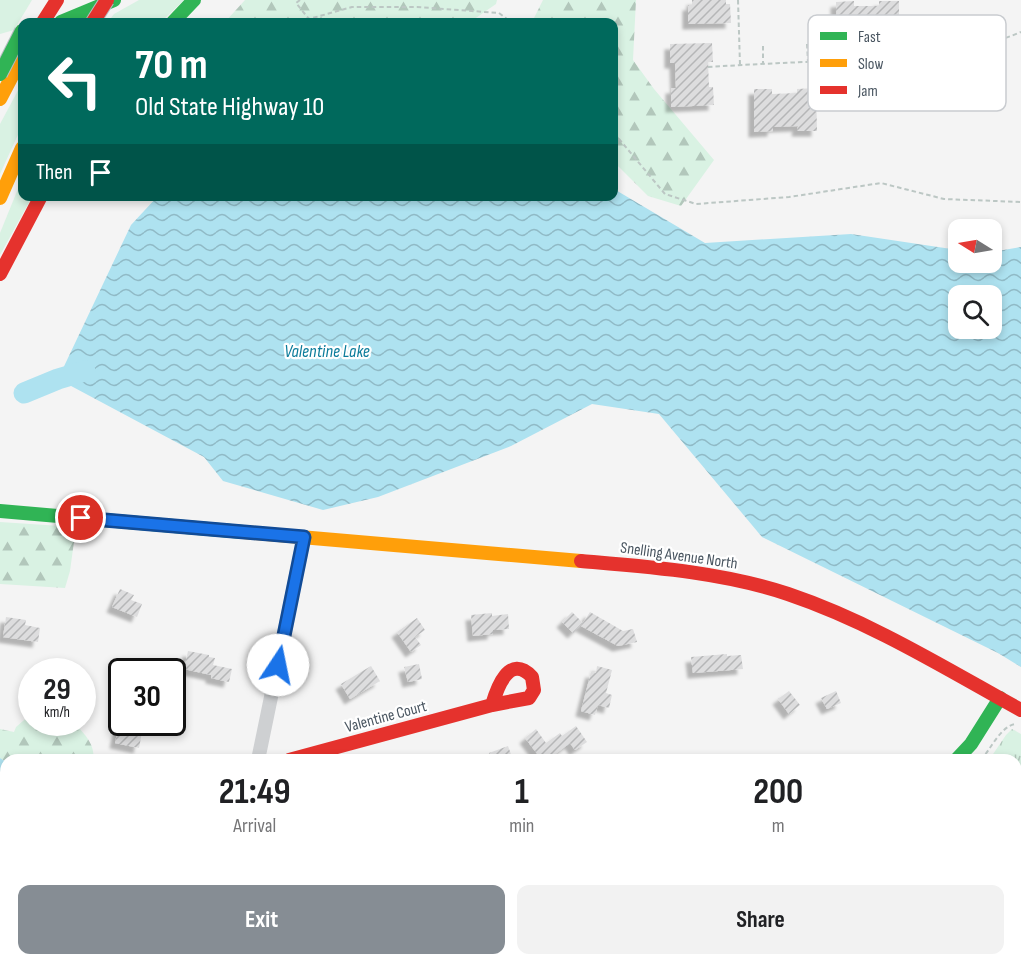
<!DOCTYPE html>
<html lang="en">
<head>
<meta charset="utf-8">
<style>
  body { margin:0; font-family:"Sofia Sans Condensed",sans-serif; background:#f2f2f2; color:#202124; height:100vh; display:flex; flex-direction:column; font-size:22px; white-space:nowrap }
  * { box-sizing:border-box; margin:0 }
  p { font-size:20px; color:#757577 }
  .icon { flex:none; width:33px; height:33px; fill:none; stroke:currentColor; stroke-width:2; stroke-linecap:round; stroke-linejoin:round }
  .map { position:relative; flex:1; overflow:hidden }
  .drawer { position:absolute; left:0px; top:754px; width:1022px; height:212px; display:flex; flex-direction:column; background:#fff; border-radius:18px 18px 0 0; box-shadow:0 3px 9px #0003 }
  .drawer>* { flex:none }
  .guide { position:absolute; left:18px; top:18px; width:600px; height:183px; border-radius:12px; box-shadow:0 3px 9px #0003; background:#00695c; color:#fff; overflow:hidden }
  .needle { width:39px; rotate:281deg }
  .buttons { position:absolute; left:948px; top:219px; display:grid; gap:12px }
  .buttons a { display:grid; place-items:center; width:54px; height:54px; border-radius:12px; background:#fff; box-shadow:0 3px 9px #0003; font-size:30px }
  .speed { position:absolute; left:18px; top:658px; display:flex; gap:12px; font-size:30px; font-weight:700; text-align:center }
  .speed>* { display:grid; place-content:center; width:78px; height:78px; border-radius:50%; background:#fff; box-shadow:0 3px 9px #0003; line-height:1 }
  .speed small { font-size:15px; font-weight:400 }
  .speed .limit { border:3px solid #111; border-radius:9px; background:#fff; color:#111 }
  .pin { position:absolute; display:grid; place-items:center; width:51px; height:51px; color:#fff; margin:-26px; border:3px solid #fff; border-radius:50%; box-shadow:0 2px 6px #0007 }
  .me { position:absolute; width:66px; margin:-33px; rotate:11deg; stroke-linejoin:round; filter:drop-shadow(0 0 4px #0008) }
  .turn { display:flex; align-items:center; gap:21px; height:126px; padding:0 18px; font-size:27px }
  .turn .icon { width:78px; height:78px; stroke-width:2.5 }
  .turn b { display:block; font-size:42px; line-height:51px }
  .then { display:flex; align-items:center; height:57px; padding:0 18px; background:#0003; gap:12px; font-size:22px }
  .eta { display:flex; justify-content:space-evenly; align-items:center; height:102px; text-align:center }
  .eta b { font-size:36px; font-weight:700; line-height:42px }
  .button { display:flex; gap:12px; margin-top:auto; padding:12px 18px }
  .button a { flex:1; height:69px; border-radius:12px; background:#868d94; color:#fff; font-size:24px; font-weight:700; line-height:69px; text-align:center }
  .button a+a { background:#f2f2f2; color:#202124 }
  .map>svg:first-child { display:block }
  .green { fill:#d9f2e3 }
  .forest { fill:url(#forest-firs) }
  .park { fill:url(#park-tufts) }
  .water { fill:url(#water-waves); fill-rule:evenodd }
  .lines { fill:none; stroke-linecap:round; stroke-linejoin:round }
  .river { stroke:#aee2f0; stroke-width:21 }
  .building { fill:url(#building-hatch); filter:url(#shadow) }
  .path { stroke:#bcc7c4; stroke-width:2; stroke-dasharray:4.5 3; stroke-linecap:butt }
  .street { stroke:#ced0d2; stroke-width:14 }
  .fast { stroke:#30b455; stroke-width:14 }
  .slow { stroke:#ff9f0a; stroke-width:14 }
  .jam { stroke:#e5322d; stroke-width:14 }
  .fast-bridge-casing { stroke:#b9bec3; stroke-width:16; stroke-linecap:butt }
  .jam-bridge-casing { stroke:#b9bec3; stroke-width:16; stroke-linecap:butt }
  .fast-bridge { stroke:#30b455; stroke-width:14 }
  .jam-bridge { stroke:#e5322d; stroke-width:14 }
  .route-casing { stroke:#114b97; stroke-width:15 }
  .route { stroke:#1a73e8; stroke-width:10 }
  .labels { text-anchor:middle; dominant-baseline:central; stroke-width:4.5; stroke-linejoin:round; paint-order:stroke }
  .street-label { font-size:16px; fill:#4a5661; stroke:#fff }
  .water-label { font-size:18px; font-style:italic; fill:#0c7c9b; stroke:#fff }
  .key { fill:#fff; stroke:#c9ccd0; stroke-width:1.5 }
  .key-label { font-size:16px; fill:#4a5661 }
</style>
</head>
<body>
<div class="map">
<svg width="1021" height="965" viewBox="0 0 1021 965">
  <defs>
    <pattern id="forest-firs" width="22" height="20" patternUnits="userSpaceOnUse" patternTransform="scale(1.5)"><rect width="22" height="20" fill="#d9f2e3"/><path d="M5 1l3.5 6h-7zM16 11l3.5 6h-7z" fill="#b2c7bb"/></pattern>
    <pattern id="park-tufts" width="24" height="20" patternUnits="userSpaceOnUse" patternTransform="scale(1.5)"><rect width="24" height="20" fill="#d9f2e3"/><path d="M3 7l-1-3M5 7V3M7 7l1-3M15 17l-1-3M17 17v-4M19 17l1-3" fill="none" stroke="#b2c7bb"/></pattern>
    <pattern id="water-waves" width="16" height="10" patternUnits="userSpaceOnUse" patternTransform="scale(1.5)"><rect width="16" height="10" fill="#aee2f0"/><path d="M0 5q4-4 8 0t8 0" fill="none" stroke="#90bac6"/></pattern>
    <pattern id="building-hatch" width="6" height="6" patternUnits="userSpaceOnUse" patternTransform="scale(1.5)"><rect width="6" height="6" fill="#ddddde"/><path d="M-1 1l2-2M0 6l6-6M5 7l2-2" fill="none" stroke="#b5b6b7"/></pattern>
    <filter id="shadow"><feDropShadow dx="-5.5" dy="5.5" stdDeviation="1.5" flood-color="#0004"/></filter>
  </defs>
  <rect width="100%" height="100%" fill="#f4f4f4"/>
  <g class="green">
    <polygon points="0,0 32,0 14,30 0,34"/>
    <polygon points="139,0 184,0 161,22 108,22 114,14"/>
    <polygon points="22,83 22,126 0,174 0,124"/>
    <polygon points="22,179 22,196 32,197 0,255 0,233"/>
  </g>
  <g class="forest">
    <polygon points="245,0 497,0 496,4 470,22 225,22"/>
    <polygon points="543,0 636,0 633,60 654,89 714,160 681,206 648,196 614,162 614,22 532,22"/>
    <polygon points="0,522 76,527 70,571 65,588 0,584"/>
    <path d="M31,714l1,9 43,1c10,10 21,22 18,36h-87v2l-6,-4v-29l14,3 2,-5z"/>
    <polygon points="6,811 6,960 8,960 5,964 0,963 0,824 5,818"/>
  </g>
  <polygon class="park" points="1012,729 1021,734 1021,912 1016,918 1016,760 989,760 1006,735"/>
  <g class="water">
    <path d="M614,189l91,54 146,-9 107,16v12h34v-10l29,-5v420l-23,-14 -236,-116 -103,-123 -67,-10 -81,42 -133,51 -55,13 -100,-29 -19,-24 -146,-78 73,-154 26,-28 457,-1zM958,296h34v32h-34z"/>
    <polygon points="0,758 6,762 6,811 5,818 0,824"/>
  </g>
  <g class="lines">
    <polyline class="river" points="24,393 58,379 85,371"/>
  </g>
  <g class="building">
    <polygon points="692,0 726,0 726,4 730,4 731,23 688,24 688,5 692,5"/>
    <polygon points="854,1 854,6 879,6 879,1 899,1 899,42 880,43 880,38 855,39 856,43 837,44 836,2"/>
    <polygon points="712,43 713,62 708,62 709,87 713,87 714,105 671,107 671,88 676,88 675,63 670,63 670,44"/>
    <polygon points="816,88 817,131 797,131 798,126 773,127 773,131 754,132 754,89 772,89 772,94 797,93 797,89"/>
    <polygon points="120,589 134,595 131,600 142,604 137,617 112,607"/>
    <polygon points="572,612 583,623 573,633 562,622"/>
    <polygon points="590,612 623,631 633,629 637,642 618,646 581,626"/>
    <polygon points="492,613 492,616 508,614 509,629 493,630 493,634 473,636 471,615"/>
    <polygon points="6,617 26,620 25,625 40,628 38,642 3,637"/>
    <polygon points="417,618 425,630 415,637 421,645 411,652 397,632"/>
    <polygon points="188,651 209,655 209,657 215,658 213,665 232,669 229,682 211,678 211,675 184,669"/>
    <polygon points="727,654 727,656 741,655 743,669 693,673 691,657"/>
    <polygon points="419,664 422,679 408,682 404,667"/>
    <polygon points="371,666 380,681 350,699 341,684"/>
    <polygon points="597,666 612,670 606,693 612,695 609,708 598,705 595,715 581,711 591,672 596,673"/>
    <polygon points="789,691 800,705 789,714 778,699"/>
    <polygon points="836,691 841,703 827,709 821,698"/>
    <polygon points="119,724 136,728 136,731 142,732 139,748 115,743"/>
    <polygon points="576,726 587,742 575,750 570,743 547,760 542,760 525,738 536,729 546,743 560,733 562,736"/>
    <polygon points="508,746 513,760 491,760 489,753"/>
  </g>
  <g class="lines">
    <g class="path">
      <polyline points="300,0 296,3 309,19 352,7 417,7 499,13 511,22"/>
      <polyline points="738,0 740,65"/>
      <polyline points="807,44 808,62"/>
      <polyline points="763,46 763,64"/>
      <path d="M708,67c47,-3 95,-5 142,-7 59,-3 116,-5 171,-28"/>
      <polyline points="614,133 665,194 696,204 789,197 881,183 944,199 1021,202"/>
      <path d="M981,760c9,-10 20,-34 34,-36"/>
      <polyline points="691,965 699,960"/>
    </g>
    <g class="street">
      <polyline points="258,760 304,537"/>
      <polyline points="283,960 285,965"/>
      <polyline points="732,960 735,965"/>
    </g>
    <g class="fast">
      <polyline points="61,22 114,0"/>
      <polyline points="173,22 194,0"/>
      <polyline points="0,511 243,532"/>
      <polyline points="956,760 971,744 1000,698"/>
    </g>
    <g class="slow">
      <polyline points="0,99 22,57"/>
      <polyline points="0,198 22,148"/>
      <polyline points="243,532 581,561"/>
      <polyline points="668,965 675,960"/>
    </g>
    <g class="jam">
      <polyline points="43,22 57,0"/>
      <polyline points="0,274 41,196"/>
      <path d="M581,561c70,6 141,11 207,33 83,28 157,74 233,116"/>
      <path d="M289,760l203,-55 37,-7 5,-8 -2,-13c-23,-24 -35,11 -40,28"/>
    </g>
    <defs>
      <polyline id="fast-bridge" points="0,74 22,31"/>
      <polyline id="jam-bridge" points="93,22 107,0"/>
    </defs>
    <use href="#fast-bridge" class="fast-bridge-casing"/>
    <use href="#jam-bridge" class="jam-bridge-casing"/>
    <use href="#fast-bridge" class="fast-bridge"/>
    <use href="#jam-bridge" class="jam-bridge"/>
  </g>
  <g class="lines">
    <defs>
      <polyline id="route" points="81,518 304,537 278,665"/>
    </defs>
    <use href="#route" class="route-casing"/>
    <use href="#route" class="route"/>
  </g>
  <g class="labels">
    <g class="street-label">
      <text transform="translate(679 556) rotate(8)">Snelling Avenue North</text>
      <text transform="translate(386 717) rotate(-15)">Valentine Court</text>
    </g>
    <g class="water-label">
      <text x="327" y="351">Valentine Lake</text>
    </g>
  </g>
  <rect x="808" y="15" width="198" height="96" rx="9" class="key"/>
  <rect x="820" y="32" width="27" height="8" fill="#30b455"/>
  <rect x="820" y="59" width="27" height="8" fill="#ff9f0a"/>
  <rect x="820" y="86" width="27" height="8" fill="#e5322d"/>
  <g class="key-label">
    <text x="858" y="42">Fast</text>
    <text x="858" y="69">Slow</text>
    <text x="858" y="96">Jam</text>
  </g>
</svg>
<div class="buttons">
<a><svg class="needle" viewBox="-14 -14 28 28"><path d="M0-13l5 13h-10z" fill="#e53935"/><path d="M0 13l5-13h-10z" fill="#757577"/></svg></a>
<a><svg class="icon" aria-label="search" viewBox="0 0 24 24"><circle cx="10" cy="10" r="6"/><path d="M15 15l6 6"/></svg></a>
</div>
<div class="speed"><div>29<small>km/h</small></div><div class="limit">30</div></div>
<div class="pin" style="left:81px;top:518px;background:#d93025"><svg class="icon" aria-label="arrive" viewBox="0 0 24 24"><path d="M6 21V4h12l-3 4 3 4H6"/></svg></div>
<svg class="me" style="left:278px;top:665px" viewBox="-20 -20 40 40"><circle r="19" fill="#fff"/><path d="M0-13L10 11 0 6-10 11z" fill="#1a73e8"/></svg>
<div class="guide">
<div class="turn"><svg class="icon" aria-label="left" viewBox="0 0 24 24"><path d="M17 20v-9H6M10 6l-5 5 5 5"/></svg><div><b>70 m</b>Old State Highway 10</div></div>
<div class="then">Then<svg class="icon" aria-label="arrive" viewBox="0 0 24 24"><path d="M6 21V4h12l-3 4 3 4H6"/></svg></div>
</div>
<section class="drawer">
<div class="eta">
<div><b>21:49</b><p>Arrival</p></div>
<div><b>1</b><p>min</p></div>
<div><b>200</b><p>m</p></div>
</div>
<div class="button"><a>Exit</a><a>Share</a></div>
</section>
</div>
</body>
</html>
